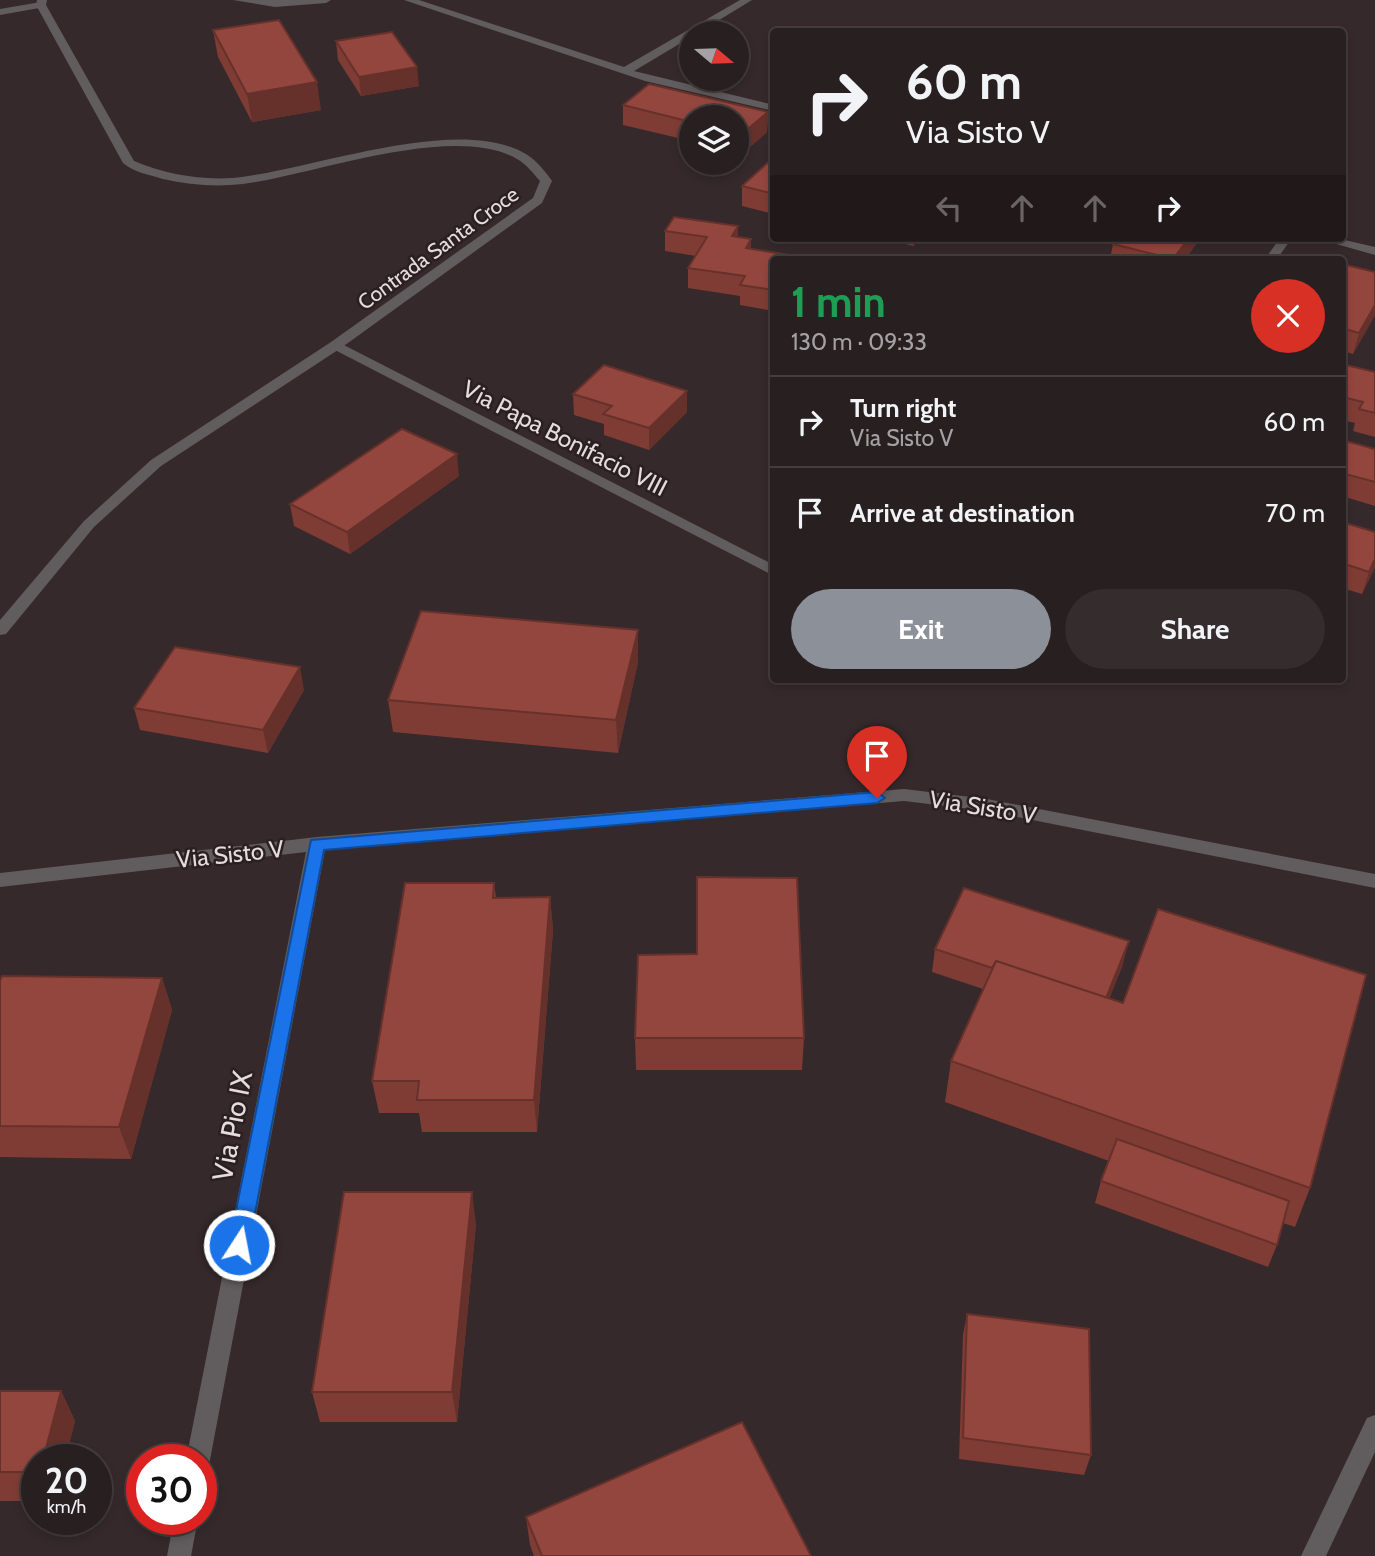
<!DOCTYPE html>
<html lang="en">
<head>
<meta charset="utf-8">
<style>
  body { margin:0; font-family:Cabin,sans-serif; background:#342c2d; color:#f1f3f6; height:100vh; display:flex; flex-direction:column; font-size:26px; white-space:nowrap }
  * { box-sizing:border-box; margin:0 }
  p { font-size:23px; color:#a5a2a5 }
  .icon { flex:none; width:38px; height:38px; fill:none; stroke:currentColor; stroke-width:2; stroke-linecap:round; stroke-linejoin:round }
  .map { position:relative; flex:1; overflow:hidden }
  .details { position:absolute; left:770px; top:256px; width:576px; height:427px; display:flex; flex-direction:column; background:#281f20; border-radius:7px; box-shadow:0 4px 10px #0003,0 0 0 2px #443d3e }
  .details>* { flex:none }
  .guide { position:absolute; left:770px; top:28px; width:576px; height:214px; border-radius:7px; box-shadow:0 4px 10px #0003,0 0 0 2px #443d3e; background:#281f20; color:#f1f3f6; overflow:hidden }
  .needle { width:46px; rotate:109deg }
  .buttons { position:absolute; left:679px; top:21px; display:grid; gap:14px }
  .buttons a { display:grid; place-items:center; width:70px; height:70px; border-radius:50%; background:#281f20; box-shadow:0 4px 10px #0003,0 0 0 2px #443d3e; font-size:35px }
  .speed { position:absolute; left:21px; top:1444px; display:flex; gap:14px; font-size:35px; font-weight:700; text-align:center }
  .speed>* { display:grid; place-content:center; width:91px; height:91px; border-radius:50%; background:#281f20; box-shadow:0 4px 10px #0003,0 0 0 2px #443d3e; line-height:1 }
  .speed small { font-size:18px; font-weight:400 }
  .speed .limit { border:10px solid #d22; background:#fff; color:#111 }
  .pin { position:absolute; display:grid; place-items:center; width:60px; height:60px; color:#fff; margin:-72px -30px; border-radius:50% 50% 50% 0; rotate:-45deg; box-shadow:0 0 7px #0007 }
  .pin .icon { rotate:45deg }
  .me { position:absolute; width:77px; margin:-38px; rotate:11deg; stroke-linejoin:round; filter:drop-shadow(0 0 5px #0008) }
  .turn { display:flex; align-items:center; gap:24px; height:147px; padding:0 21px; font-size:32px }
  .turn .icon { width:91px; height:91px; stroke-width:2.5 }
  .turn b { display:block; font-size:49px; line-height:60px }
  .lanes { display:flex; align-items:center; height:66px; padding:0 21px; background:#0003; justify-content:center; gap:35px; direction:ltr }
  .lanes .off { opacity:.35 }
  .round { display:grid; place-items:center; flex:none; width:74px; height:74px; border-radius:37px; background:#342c2d }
  .overview { display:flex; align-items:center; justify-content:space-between; height:119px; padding:0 21px }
  h1 { font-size:42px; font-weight:700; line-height:52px; color:#1e9e55 }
  .action { display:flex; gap:14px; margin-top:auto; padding:14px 21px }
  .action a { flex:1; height:80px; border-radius:42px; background:#8c9099; color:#fff; font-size:28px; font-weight:700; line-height:80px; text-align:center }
  .action a+a { background:#342c2d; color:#f1f3f6 }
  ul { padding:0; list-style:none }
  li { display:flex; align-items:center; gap:21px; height:91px; padding:0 21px; border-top:2px solid #443d3e }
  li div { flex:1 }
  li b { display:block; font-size:26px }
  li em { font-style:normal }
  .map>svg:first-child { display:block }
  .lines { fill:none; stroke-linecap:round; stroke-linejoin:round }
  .minor { fill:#615c5e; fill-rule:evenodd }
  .tertiary { fill:#615c5e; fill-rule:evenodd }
  .wall { fill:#7e3c34 }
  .shaded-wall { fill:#67312b }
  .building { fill:#93463d; stroke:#67312b; stroke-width:2 }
  .route { fill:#1a73e8; stroke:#114b97; stroke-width:2 }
  .labels { text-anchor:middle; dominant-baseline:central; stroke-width:5; stroke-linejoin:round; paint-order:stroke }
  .far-street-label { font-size:21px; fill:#e5dcdd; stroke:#2b1f21 }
  .street-label { font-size:24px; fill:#e5dcdd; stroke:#2b1f21 }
  .near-street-label { font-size:28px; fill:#e5dcdd; stroke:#2b1f21 }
</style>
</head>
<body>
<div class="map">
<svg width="1375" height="1556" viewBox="0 0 1375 1556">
  <rect width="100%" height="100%" fill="#35292b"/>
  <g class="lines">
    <g class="minor">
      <polygon points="404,0 419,0 624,67 740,0 752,0 698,33 691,33 691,37 634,71 774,105 774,111 645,81"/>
      <polygon points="41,2 46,5 45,7 0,15 0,9"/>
      <polygon points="1280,238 1292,238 1277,259 1265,259"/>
      <polygon points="1315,238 1336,238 1375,247 1375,255"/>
      <polygon points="336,341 774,565 774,576 331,348 329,345"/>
      <polygon points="904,789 987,799 1375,874 1375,888 987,811 904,801 325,850 210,1460 206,1468 201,1470 201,1460 186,1460 306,852 0,887 0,873 317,837"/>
      <polygon points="1375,1415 1375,1452 1326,1556 1301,1556 1367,1418"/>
      <polygon points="174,1519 198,1519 191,1556 167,1556"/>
    </g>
    <g class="tertiary">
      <path d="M37,0h10l-1,5 88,156c31,13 64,19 98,17 78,-7 225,-65 294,-24 11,7 19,17 26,27l-10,22 -201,145 -180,118 -67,61 -88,107 -6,1v-15l84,-99 67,-61 180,-118 202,-144 7,-17c-7,-8 -14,-17 -23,-22 -64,-37 -203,16 -274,25 -27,3 -54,1 -80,-5 -13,-4 -30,-7 -40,-16l-87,-158z"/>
      <polygon points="233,0 331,0 326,3 275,7"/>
    </g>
  </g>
  <g class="wall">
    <polygon points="213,30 321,110 252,122 218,57"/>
    <polygon points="336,41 419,86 361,96 338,60"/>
    <polygon points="623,105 768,112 767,132 742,154 737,153 737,117 691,117 691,141 623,125"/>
    <polygon points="774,157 774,214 742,206 742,186"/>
    <polygon points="738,226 738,237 751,249 774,259 774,311 740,305 740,296 688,288 688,268 696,256 665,251 665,231"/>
    <polygon points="882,238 921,238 913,246"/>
    <polygon points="1197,243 1185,259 1110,259 1113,244"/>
    <polygon points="1342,264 1375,315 1353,354 1342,351"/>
    <polygon points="1342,364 1375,372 1375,437 1353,431 1355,423 1342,420"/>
    <polygon points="573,394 687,412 649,450 604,435 604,424 574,415"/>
    <polygon points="1342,440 1375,449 1375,506 1342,496"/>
    <polygon points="459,476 350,554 294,526 290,504"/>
    <polygon points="1342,522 1375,567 1362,594 1342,588"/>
    <polygon points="638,662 618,753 393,732 388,700"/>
    <polygon points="304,690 268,753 140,730 134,708"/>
    <polygon points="494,883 496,898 550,897 553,930 537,1132 422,1132 419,1113 379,1113 372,1081"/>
    <polygon points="935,949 1123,964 1109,999 1310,1188 1295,1227 1283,1223 1277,1245 1268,1267 1095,1203 1101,1181 1109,1161 945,1102 951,1061 983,989 932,972"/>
    <polygon points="162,978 172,1010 131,1159 0,1157 0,981"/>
    <polygon points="635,1038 804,1038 802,1070 636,1070"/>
    <polygon points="476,1224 457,1422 320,1422 312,1392"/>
    <polygon points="967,1314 1091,1455 1084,1475 959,1459 963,1335"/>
    <polygon points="0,1391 61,1391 75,1421 65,1460 37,1460 37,1501 0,1501"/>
    <polygon points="526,1517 811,1556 534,1556 530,1545"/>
  </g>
  <g class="shaded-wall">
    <polygon points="417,67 419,86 361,96 359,77"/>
    <polygon points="317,82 321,110 252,122 247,94"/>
    <polygon points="768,112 767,132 742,154 742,134"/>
    <polygon points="738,226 738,246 732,236"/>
    <polygon points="914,238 921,238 913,246"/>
    <polygon points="1189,238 1198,238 1197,243 1185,259 1173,259"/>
    <polygon points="751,239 751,259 746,248"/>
    <polygon points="1375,305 1375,315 1353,354 1359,333"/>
    <polygon points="687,391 687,412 649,450 649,428"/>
    <polygon points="457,454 459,476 350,554 347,532"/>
    <polygon points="1375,559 1375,567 1362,594 1369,572"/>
    <polygon points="638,630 638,662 618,753 616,720"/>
    <polygon points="300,667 304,690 268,753 263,730"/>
    <polygon points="550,897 553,930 537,1132 534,1100"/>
    <polygon points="1129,941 1123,964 1098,1028 1103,1006"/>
    <polygon points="162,978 172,1010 131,1159 119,1127"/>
    <polygon points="472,1192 476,1224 457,1422 452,1392"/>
    <polygon points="61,1391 75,1421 65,1460 43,1460"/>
  </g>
  <g class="building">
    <polygon points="279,20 317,82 247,94 213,30"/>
    <polygon points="392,32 417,67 359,77 336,41"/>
    <polygon points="649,84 768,112 742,134 737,133 737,117 691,117 691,122 623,105"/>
    <polygon points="774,157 774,194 742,186"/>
    <polygon points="674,217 738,226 732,236 751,239 746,248 795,256 793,259 774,259 774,290 740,285 745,276 688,268 707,237 665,231"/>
    <polygon points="1117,238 1189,238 1173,259 1113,244"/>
    <polygon points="1342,264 1375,272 1375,305 1359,333 1342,328"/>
    <polygon points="1342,364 1375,372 1375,413 1359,409 1363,402 1342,397"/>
    <polygon points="604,365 687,391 649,428 603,414 612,406 573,394"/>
    <polygon points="402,429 457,454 347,532 290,504"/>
    <polygon points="1342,440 1375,449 1375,482 1342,473"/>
    <polygon points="1342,522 1375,532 1375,559 1369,572 1342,563"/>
    <polygon points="421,611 638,630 616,720 388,700"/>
    <polygon points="175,647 300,667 263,730 134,708"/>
    <polygon points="697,877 797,878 804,1038 635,1038 638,955 697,954"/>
    <polygon points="405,883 494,883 493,898 550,897 534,1100 417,1100 419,1081 372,1081"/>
    <polygon points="964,888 1129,941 1106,998 996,961 992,968 935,949"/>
    <polygon points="1158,909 1366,975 1310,1188 951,1061 996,961 1123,1003"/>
    <polygon points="2,976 162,978 119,1127 0,1126 0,981"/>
    <polygon points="1117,1139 1289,1201 1277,1245 1101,1181"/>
    <polygon points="344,1192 472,1192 452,1392 312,1392"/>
    <polygon points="967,1314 1089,1329 1091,1455 963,1438"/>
    <polygon points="0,1391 61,1391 43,1460 37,1460 37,1472 0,1472"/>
    <polygon points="742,1422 811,1556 542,1556 526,1517"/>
  </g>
  <polygon class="route" points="877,792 885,798 877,803 324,850 249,1245 246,1252 239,1254 232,1252 229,1245 311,840"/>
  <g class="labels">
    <g class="far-street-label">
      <text transform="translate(438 248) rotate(-36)">Contrada Santa Croce</text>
    </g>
    <g class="street-label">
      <text transform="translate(565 438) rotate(27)">Via Papa Bonifacio VIII</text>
      <text transform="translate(983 807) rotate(9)">Via Sisto V</text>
      <text transform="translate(230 854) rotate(-6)">Via Sisto V</text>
    </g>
    <g class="near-street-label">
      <text transform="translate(232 1126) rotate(-79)">Via Pio IX</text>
    </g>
  </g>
</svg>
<div class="buttons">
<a><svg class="needle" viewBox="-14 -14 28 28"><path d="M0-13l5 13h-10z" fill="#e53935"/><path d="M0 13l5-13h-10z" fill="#a5a2a5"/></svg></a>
<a><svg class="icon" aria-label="layers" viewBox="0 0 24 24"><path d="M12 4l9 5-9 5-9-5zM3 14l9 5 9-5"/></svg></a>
</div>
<div class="speed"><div>20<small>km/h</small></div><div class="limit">30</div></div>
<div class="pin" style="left:877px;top:798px;background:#d93025"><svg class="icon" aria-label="arrive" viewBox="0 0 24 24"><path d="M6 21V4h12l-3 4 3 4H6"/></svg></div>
<svg class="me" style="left:239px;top:1245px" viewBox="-20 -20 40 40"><circle r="17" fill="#1a73e8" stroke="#fff" stroke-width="3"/><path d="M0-11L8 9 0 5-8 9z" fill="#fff"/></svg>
<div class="guide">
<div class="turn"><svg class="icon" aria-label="right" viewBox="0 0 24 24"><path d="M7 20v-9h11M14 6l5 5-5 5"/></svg><div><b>60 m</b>Via Sisto V</div></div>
<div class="lanes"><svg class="icon off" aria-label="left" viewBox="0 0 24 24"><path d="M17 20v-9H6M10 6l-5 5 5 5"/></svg><svg class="icon off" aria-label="ahead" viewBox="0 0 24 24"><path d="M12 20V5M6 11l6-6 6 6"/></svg><svg class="icon off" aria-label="ahead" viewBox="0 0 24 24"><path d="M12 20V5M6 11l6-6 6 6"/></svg><svg class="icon" aria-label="right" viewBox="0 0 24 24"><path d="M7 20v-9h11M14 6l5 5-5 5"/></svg></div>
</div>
<section class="details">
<div class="overview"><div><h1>1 min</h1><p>130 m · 09:33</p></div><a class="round" style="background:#d93025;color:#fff"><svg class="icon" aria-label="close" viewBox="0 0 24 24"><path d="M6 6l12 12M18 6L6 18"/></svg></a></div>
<ul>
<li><svg class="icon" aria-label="right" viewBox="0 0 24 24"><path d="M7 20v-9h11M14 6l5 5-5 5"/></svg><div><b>Turn right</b><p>Via Sisto V</p></div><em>60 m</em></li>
<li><svg class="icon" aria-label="arrive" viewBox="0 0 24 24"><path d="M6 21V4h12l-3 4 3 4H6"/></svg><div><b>Arrive at destination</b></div><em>70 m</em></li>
</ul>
<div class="action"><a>Exit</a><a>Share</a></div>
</section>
</div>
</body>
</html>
